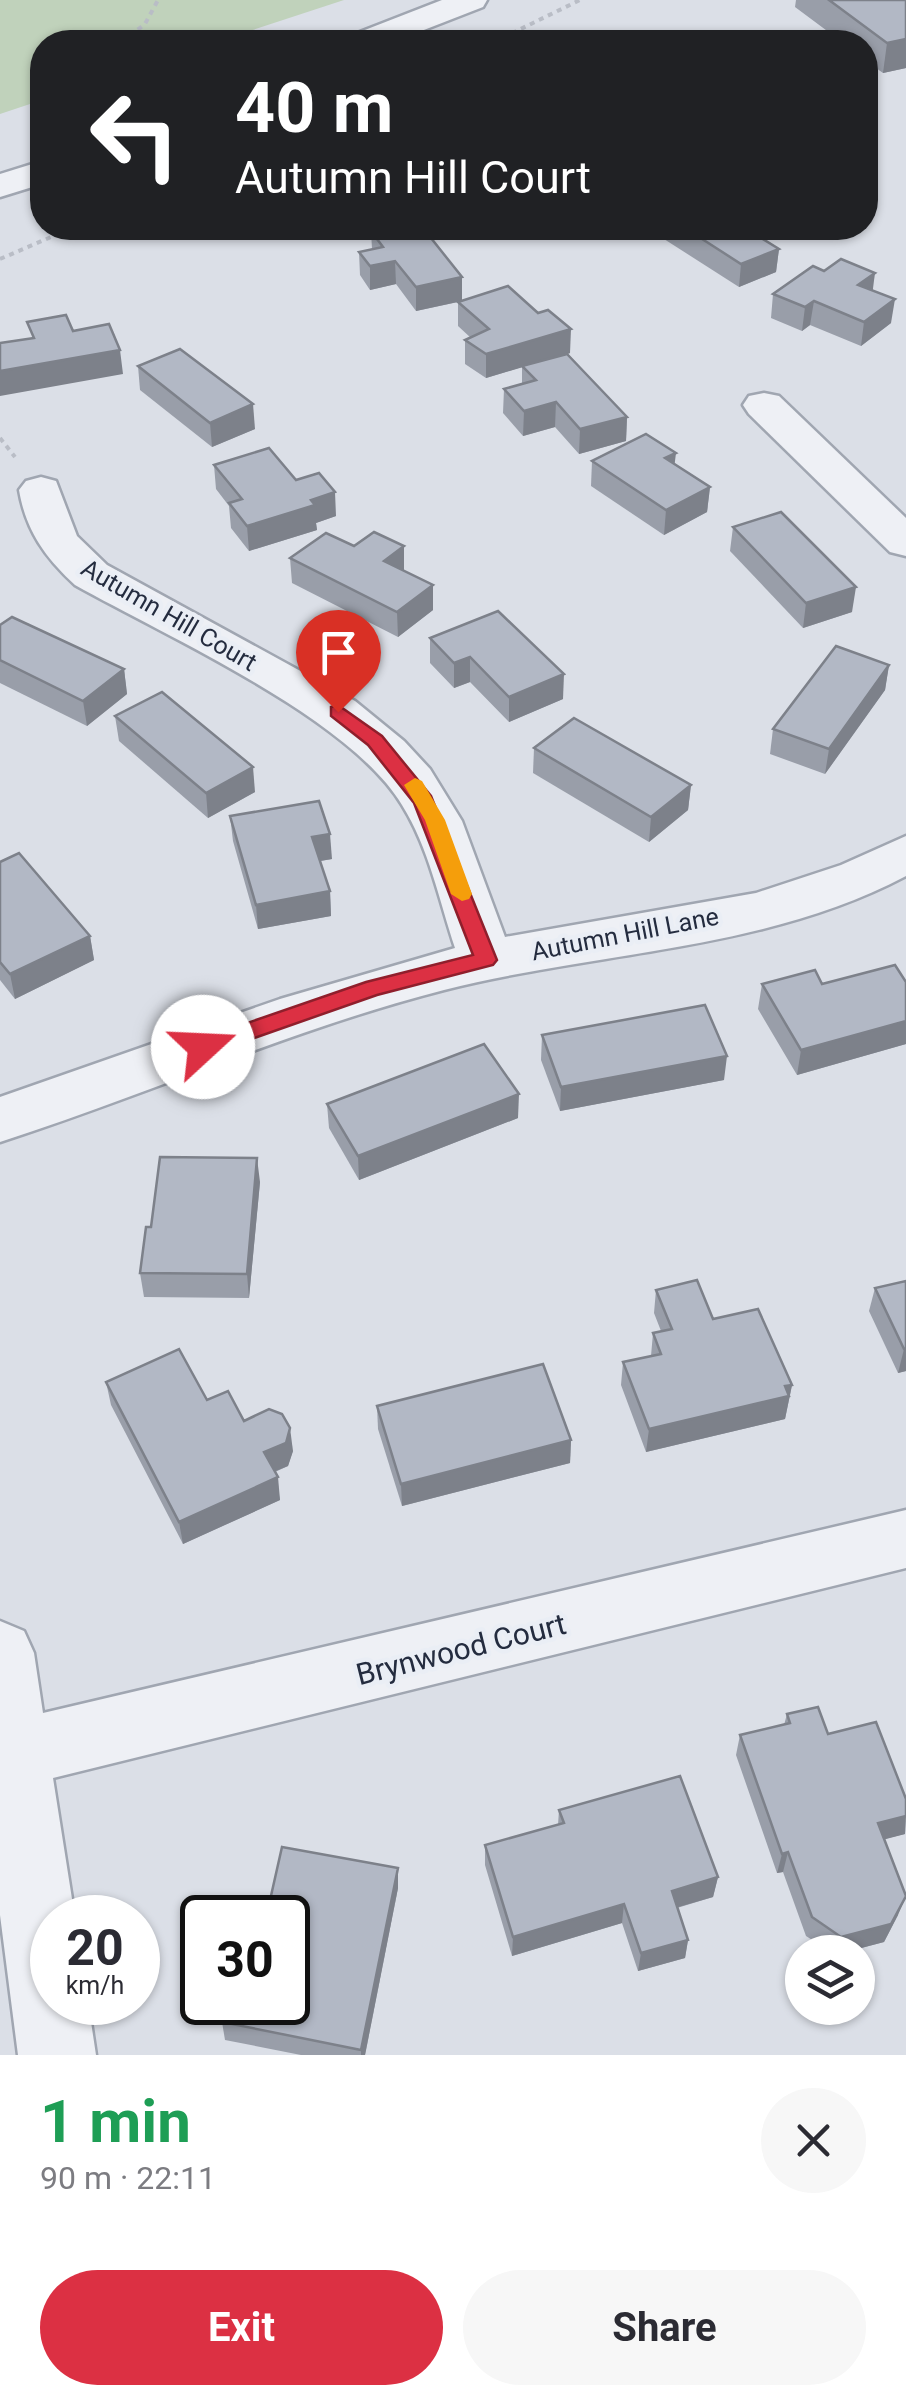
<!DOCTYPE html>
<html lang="en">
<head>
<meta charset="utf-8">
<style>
  body { margin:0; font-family:Roboto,sans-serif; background:#f7f7f7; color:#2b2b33; height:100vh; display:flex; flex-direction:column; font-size:38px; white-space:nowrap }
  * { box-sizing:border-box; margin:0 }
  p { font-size:32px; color:#7c7c81 }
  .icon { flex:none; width:55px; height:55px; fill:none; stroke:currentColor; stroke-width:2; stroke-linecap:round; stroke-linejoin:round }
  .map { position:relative; height:2055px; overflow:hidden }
  .side { display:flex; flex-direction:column; background:#fff; flex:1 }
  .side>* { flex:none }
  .banner { position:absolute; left:30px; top:30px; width:848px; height:210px; border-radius:40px; box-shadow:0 2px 8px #0004; background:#202124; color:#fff; overflow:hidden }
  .tools { position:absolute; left:785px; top:1935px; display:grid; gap:20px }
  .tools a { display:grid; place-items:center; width:90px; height:90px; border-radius:50%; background:#fff; box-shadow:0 2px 8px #0004; font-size:50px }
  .speed { position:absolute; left:30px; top:1895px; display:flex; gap:20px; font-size:50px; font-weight:700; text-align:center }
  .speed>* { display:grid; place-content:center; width:130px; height:130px; border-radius:50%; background:#fff; box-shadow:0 2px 8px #0004; line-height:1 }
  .speed small { font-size:25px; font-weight:400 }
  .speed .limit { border:5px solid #111; border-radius:15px; background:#fff; color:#111 }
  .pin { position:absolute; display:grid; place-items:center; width:85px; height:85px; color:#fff; margin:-102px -42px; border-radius:50% 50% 50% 0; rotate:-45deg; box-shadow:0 0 10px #0007 }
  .pin .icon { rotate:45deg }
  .me { position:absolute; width:110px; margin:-55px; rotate:70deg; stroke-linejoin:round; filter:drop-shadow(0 0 8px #0008) }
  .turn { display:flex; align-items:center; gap:35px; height:210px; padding:0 40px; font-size:45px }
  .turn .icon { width:130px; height:130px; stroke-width:2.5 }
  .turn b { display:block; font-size:70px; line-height:85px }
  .round { display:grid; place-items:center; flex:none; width:105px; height:105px; border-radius:52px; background:#f7f7f7 }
  .summary { display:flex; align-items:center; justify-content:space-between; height:170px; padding:0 40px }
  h1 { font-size:60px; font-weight:700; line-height:75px; color:#1e9e55 }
  .cta { display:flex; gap:20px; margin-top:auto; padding:20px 40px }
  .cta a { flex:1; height:115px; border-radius:60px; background:#dc3043; color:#fff; font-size:40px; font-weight:700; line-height:115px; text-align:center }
  .cta a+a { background:#f7f7f7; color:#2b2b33 }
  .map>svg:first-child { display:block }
  .green { fill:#c0d2bb }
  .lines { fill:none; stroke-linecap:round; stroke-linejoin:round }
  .minor-casing { stroke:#a0a6b1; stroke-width:5 }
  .path { stroke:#b9bdc6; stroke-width:4; stroke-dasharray:5 5; stroke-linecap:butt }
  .minor { fill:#eef0f5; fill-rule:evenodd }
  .wall { fill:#999ea9 }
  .shaded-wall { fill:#7d818a }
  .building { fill:#b2b8c5; stroke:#7d818a; stroke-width:2.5 }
  .route { fill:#dc3043; stroke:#8f1f2c; stroke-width:2.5 }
  .slow { fill:#f59e0b }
  .labels { text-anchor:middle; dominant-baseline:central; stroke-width:9; stroke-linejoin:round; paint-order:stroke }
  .street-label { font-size:25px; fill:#242c3f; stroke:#eaeef5 }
  .near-street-label { font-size:30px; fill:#242c3f; stroke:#eaeef5 }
</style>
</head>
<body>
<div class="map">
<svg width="906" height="2055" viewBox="0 0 906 2055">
  <rect width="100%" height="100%" fill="#dbdfe7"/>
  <polygon class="green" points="0,0 344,0 216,42 42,42 42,100 0,114"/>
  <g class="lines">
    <defs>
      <g id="minor">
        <polygon points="442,0 487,0 483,7 393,42 347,42 352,35"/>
        <polygon points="42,161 42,184 0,197 0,174"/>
        <polygon points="764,393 779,396 906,518 906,556 890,552 749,414 743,405 749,396"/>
        <path d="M41,477l15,4 21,55 30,29 248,136 49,40 26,28 32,52 43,116 251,-44 85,-28 65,-29v40c-141,75 -309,75 -462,114 -152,39 -295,104 -444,152v-45l280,-98 175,-51c-16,-48 -26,-100 -53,-143 -52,-87 -236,-169 -327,-220 -30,-28 -49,-54 -56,-95l7,-9z"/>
        <polygon points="906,1510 906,1568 53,1778 75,1918 52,1918 52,2002 88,2002 96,2055 18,2055 0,1915 0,1621 24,1631 34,1653 43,1713"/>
      </g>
    </defs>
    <use href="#minor" class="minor-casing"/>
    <g class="path">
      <polyline points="122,42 145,24 158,0"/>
      <polyline points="494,42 580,0"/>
      <polyline points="0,259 72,228"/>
      <polyline points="0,438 15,457"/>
    </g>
    <use href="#minor" class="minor"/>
  </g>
  <g class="wall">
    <polygon points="796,0 906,0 906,68 883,73 865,60 865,42 842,42 795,7"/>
    <polygon points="617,228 636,228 632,232"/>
    <polygon points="665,228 760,228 759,237 779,249 776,272 739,287 664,239"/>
    <polygon points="371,231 462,301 570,353 568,354 627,417 626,441 579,454 555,427 523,436 503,413 504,389 522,384 522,367 486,378 465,364 465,340 471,338 458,326 458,302 416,311 396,284 370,290 360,275 359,252 372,249"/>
    <polygon points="873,290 891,323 861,346 810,325 802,331 771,318 773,294"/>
    <polygon points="138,366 255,429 212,447 140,390"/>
    <polygon points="592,461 675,464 710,487 707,512 664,535 591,486"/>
    <polygon points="214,465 296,480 336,516 316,523 317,530 249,551 231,528 229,506 216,489"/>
    <polygon points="733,527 852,612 803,628 730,551"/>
    <polygon points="354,546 404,546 404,571 433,585 433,610 398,637 292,583 290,558"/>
    <polygon points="0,625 124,669 127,694 87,726 0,683"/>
    <polygon points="430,638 563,699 509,722 470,682 454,688 430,663"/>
    <polygon points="889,665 885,690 825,774 770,754 773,729"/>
    <polygon points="115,716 255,792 208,818 119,741"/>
    <polygon points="534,748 691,785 688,810 649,842 533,773"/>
    <polygon points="230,816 332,859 320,861 330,891 331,916 258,929 233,841"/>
    <polygon points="0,862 90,936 94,960 15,999 0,980"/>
    <polygon points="906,982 906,1044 797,1075 758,1009 762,984 822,984"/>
    <polygon points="542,1035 724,1080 560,1111 541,1060"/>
    <polygon points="327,1104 518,1118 359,1180 329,1128"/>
    <polygon points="260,1182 249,1298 144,1297 140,1273 151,1227"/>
    <polygon points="906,1281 906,1371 898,1373 869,1311 875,1288"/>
    <polygon points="656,1290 713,1319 792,1385 785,1419 646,1452 621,1385 623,1362 651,1356 653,1333 661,1331 654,1313"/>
    <polygon points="106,1382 207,1400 244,1421 293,1451 288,1466 275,1472 280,1500 183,1544 111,1405"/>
    <polygon points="377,1406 571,1440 570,1463 402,1506 378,1429"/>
    <polygon points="787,1714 828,1734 906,1799 905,1834 884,1839 898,1915 884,1942 846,1952 831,1952 806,1936 783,1872 777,1873 736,1755 740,1735 784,1725"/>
    <polygon points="559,1810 718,1877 713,1897 677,1908 688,1940 685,1958 638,1971 622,1923 512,1956 485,1865 485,1845 558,1825"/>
    <polygon points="398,1868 398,1888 365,2055 301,2055 225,2040 222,2022"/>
  </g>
  <g class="shaded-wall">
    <polygon points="906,39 906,68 883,73 887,43"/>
    <polygon points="741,228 760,228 759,242"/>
    <polygon points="779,249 776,272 739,287 741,264"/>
    <polygon points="395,261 396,284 370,290 370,266"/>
    <polygon points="875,273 872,296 858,285"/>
    <polygon points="462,277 462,301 416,311 416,287"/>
    <polygon points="895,299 891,323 861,346 864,322"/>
    <polygon points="814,301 810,325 802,331 805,307"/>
    <polygon points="571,329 570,353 486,378 486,354"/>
    <polygon points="120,350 123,374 0,396 0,371"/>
    <polygon points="556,402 555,427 523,436 524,411"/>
    <polygon points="253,404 255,429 212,447 210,423"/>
    <polygon points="627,417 626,441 579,454 580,429"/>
    <polygon points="676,453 673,477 665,458"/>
    <polygon points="710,487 707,512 664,535 666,510"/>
    <polygon points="335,492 336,516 316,523 317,530 249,551 247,526 311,500"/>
    <polygon points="404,546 404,571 384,561"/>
    <polygon points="433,585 433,610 398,637 397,612"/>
    <polygon points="856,587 852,612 803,628 806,603"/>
    <polygon points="470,657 470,682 454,688 454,663"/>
    <polygon points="889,665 885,690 825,774 829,749"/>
    <polygon points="124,669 127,694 87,726 83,701"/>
    <polygon points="564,674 563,699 509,722 509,697"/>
    <polygon points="253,767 255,792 208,818 206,793"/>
    <polygon points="691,785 688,810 649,842 651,817"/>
    <polygon points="330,834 332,859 314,862 312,837"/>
    <polygon points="330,891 331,916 258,929 256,905"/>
    <polygon points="90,936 94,960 15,999 10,974"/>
    <polygon points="906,1021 906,1044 797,1075 801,1050"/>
    <polygon points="727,1056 724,1080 560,1111 561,1087"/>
    <polygon points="519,1094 518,1118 359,1180 358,1156"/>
    <polygon points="257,1158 260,1182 249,1298 247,1274"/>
    <polygon points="904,1349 906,1349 906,1371 898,1373"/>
    <polygon points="792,1385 785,1419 646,1452 649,1429"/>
    <polygon points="290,1428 293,1451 288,1466 266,1475 264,1452"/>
    <polygon points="571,1440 570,1463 402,1506 401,1484"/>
    <polygon points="278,1477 280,1500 183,1544 179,1522"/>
    <polygon points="906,1816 905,1834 871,1843 878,1823"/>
    <polygon points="788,1852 783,1872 777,1873 782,1854"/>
    <polygon points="398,1868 398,1888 365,2055 361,2055 361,2050"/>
    <polygon points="718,1877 713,1897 668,1910 672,1891"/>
    <polygon points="906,1896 898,1915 884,1942 846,1952 836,1952 841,1937"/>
    <polygon points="624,1904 622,1923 512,1956 513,1937"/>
    <polygon points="688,1940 685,1958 638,1971 641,1953"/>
  </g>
  <g class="building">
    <polygon points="829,0 906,0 906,39 887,43"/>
    <polygon points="386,228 423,228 462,277 416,287 395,261 370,266 359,252 383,247 371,231"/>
    <polygon points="685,228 745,228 779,249 741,264"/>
    <polygon points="841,259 875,273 858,285 895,299 864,322 814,301 805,307 773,294 813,266 824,271"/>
    <polygon points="508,286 538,313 548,310 571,329 486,354 465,340 489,329 458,302"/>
    <polygon points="66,315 73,331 109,324 120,350 0,371 0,343 34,338 27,322"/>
    <polygon points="180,349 253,404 210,423 138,366"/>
    <polygon points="567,354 627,417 580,429 556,402 524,411 504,389 536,380 522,366"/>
    <polygon points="646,434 676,453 665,458 710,487 666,510 592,461"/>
    <polygon points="269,448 296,480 319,473 335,492 311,500 315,505 247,526 229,503 242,499 214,465"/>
    <polygon points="781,512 856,587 806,603 733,527"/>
    <polygon points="374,532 404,546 384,561 433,585 397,612 290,558 326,533 354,546"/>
    <polygon points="498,611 564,674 509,697 470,657 454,663 430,638"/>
    <polygon points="12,617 124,669 83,701 0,660 0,625"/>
    <polygon points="836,646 889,665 829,749 773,729"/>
    <polygon points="162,692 253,767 206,793 115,716"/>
    <polygon points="574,718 691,785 651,817 534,748"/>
    <polygon points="319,801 330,834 312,837 330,891 256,905 230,816"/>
    <polygon points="19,853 90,936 10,974 0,962 0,862"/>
    <polygon points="895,965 906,982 906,1021 801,1050 762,984 815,970 822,984"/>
    <polygon points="705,1005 727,1056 561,1087 542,1035"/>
    <polygon points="484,1044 519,1094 358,1156 327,1104"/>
    <polygon points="160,1157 257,1158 247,1274 140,1273 146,1227 151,1227"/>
    <polygon points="697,1280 713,1319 758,1309 792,1385 785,1386 789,1396 649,1429 623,1362 661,1354 653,1333 672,1329 656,1290"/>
    <polygon points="906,1281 906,1349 904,1349 875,1288"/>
    <polygon points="179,1349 207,1400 228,1391 244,1421 269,1409 282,1414 290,1428 286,1443 264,1452 278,1477 179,1522 106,1382"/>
    <polygon points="543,1364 571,1440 401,1484 377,1406"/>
    <polygon points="818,1707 828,1734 876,1722 906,1799 906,1816 878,1823 906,1896 891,1924 841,1937 812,1917 788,1852 782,1854 740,1735 790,1723 787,1714"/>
    <polygon points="680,1776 718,1877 672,1891 688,1940 641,1953 624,1904 513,1937 485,1845 564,1823 559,1810"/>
    <polygon points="282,1847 398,1868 361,2050 222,2022 226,2002 288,2002 288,1918 266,1918"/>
  </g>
  <polygon class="route" points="338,705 382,736 431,796 497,960 493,965 377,995 203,1056 195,1053 195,1041 366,982 473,955 414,803 368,745 331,716 331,707"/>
  <polygon class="slow" points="415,778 422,781 445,820 472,894 469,899 462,901 451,894 425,820 404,785"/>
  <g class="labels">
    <g class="street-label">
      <text transform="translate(169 615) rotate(30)">Autumn Hill Court</text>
      <text transform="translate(625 934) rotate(-11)">Autumn Hill Lane</text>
    </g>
    <g class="near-street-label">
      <text transform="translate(461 1649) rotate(-14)">Brynwood Court</text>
    </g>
  </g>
</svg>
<div class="tools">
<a><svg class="icon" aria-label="layers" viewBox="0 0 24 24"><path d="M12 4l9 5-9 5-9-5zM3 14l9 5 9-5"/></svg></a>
</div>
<div class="speed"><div>20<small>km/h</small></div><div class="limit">30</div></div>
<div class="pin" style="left:338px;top:712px;background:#d93025"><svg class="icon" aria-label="arrive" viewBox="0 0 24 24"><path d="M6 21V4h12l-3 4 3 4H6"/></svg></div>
<svg class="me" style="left:203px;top:1047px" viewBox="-20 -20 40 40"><circle r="19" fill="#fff"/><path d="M0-13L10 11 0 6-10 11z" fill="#dc3043"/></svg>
<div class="banner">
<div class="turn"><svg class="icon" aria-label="left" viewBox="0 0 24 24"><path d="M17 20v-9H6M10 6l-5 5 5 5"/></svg><div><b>40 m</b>Autumn Hill Court</div></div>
</div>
</div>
<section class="side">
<div class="summary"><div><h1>1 min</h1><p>90 m · 22:11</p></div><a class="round"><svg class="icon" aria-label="close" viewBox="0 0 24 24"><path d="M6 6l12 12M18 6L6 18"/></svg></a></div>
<div class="cta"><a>Exit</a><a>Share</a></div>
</section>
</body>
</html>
